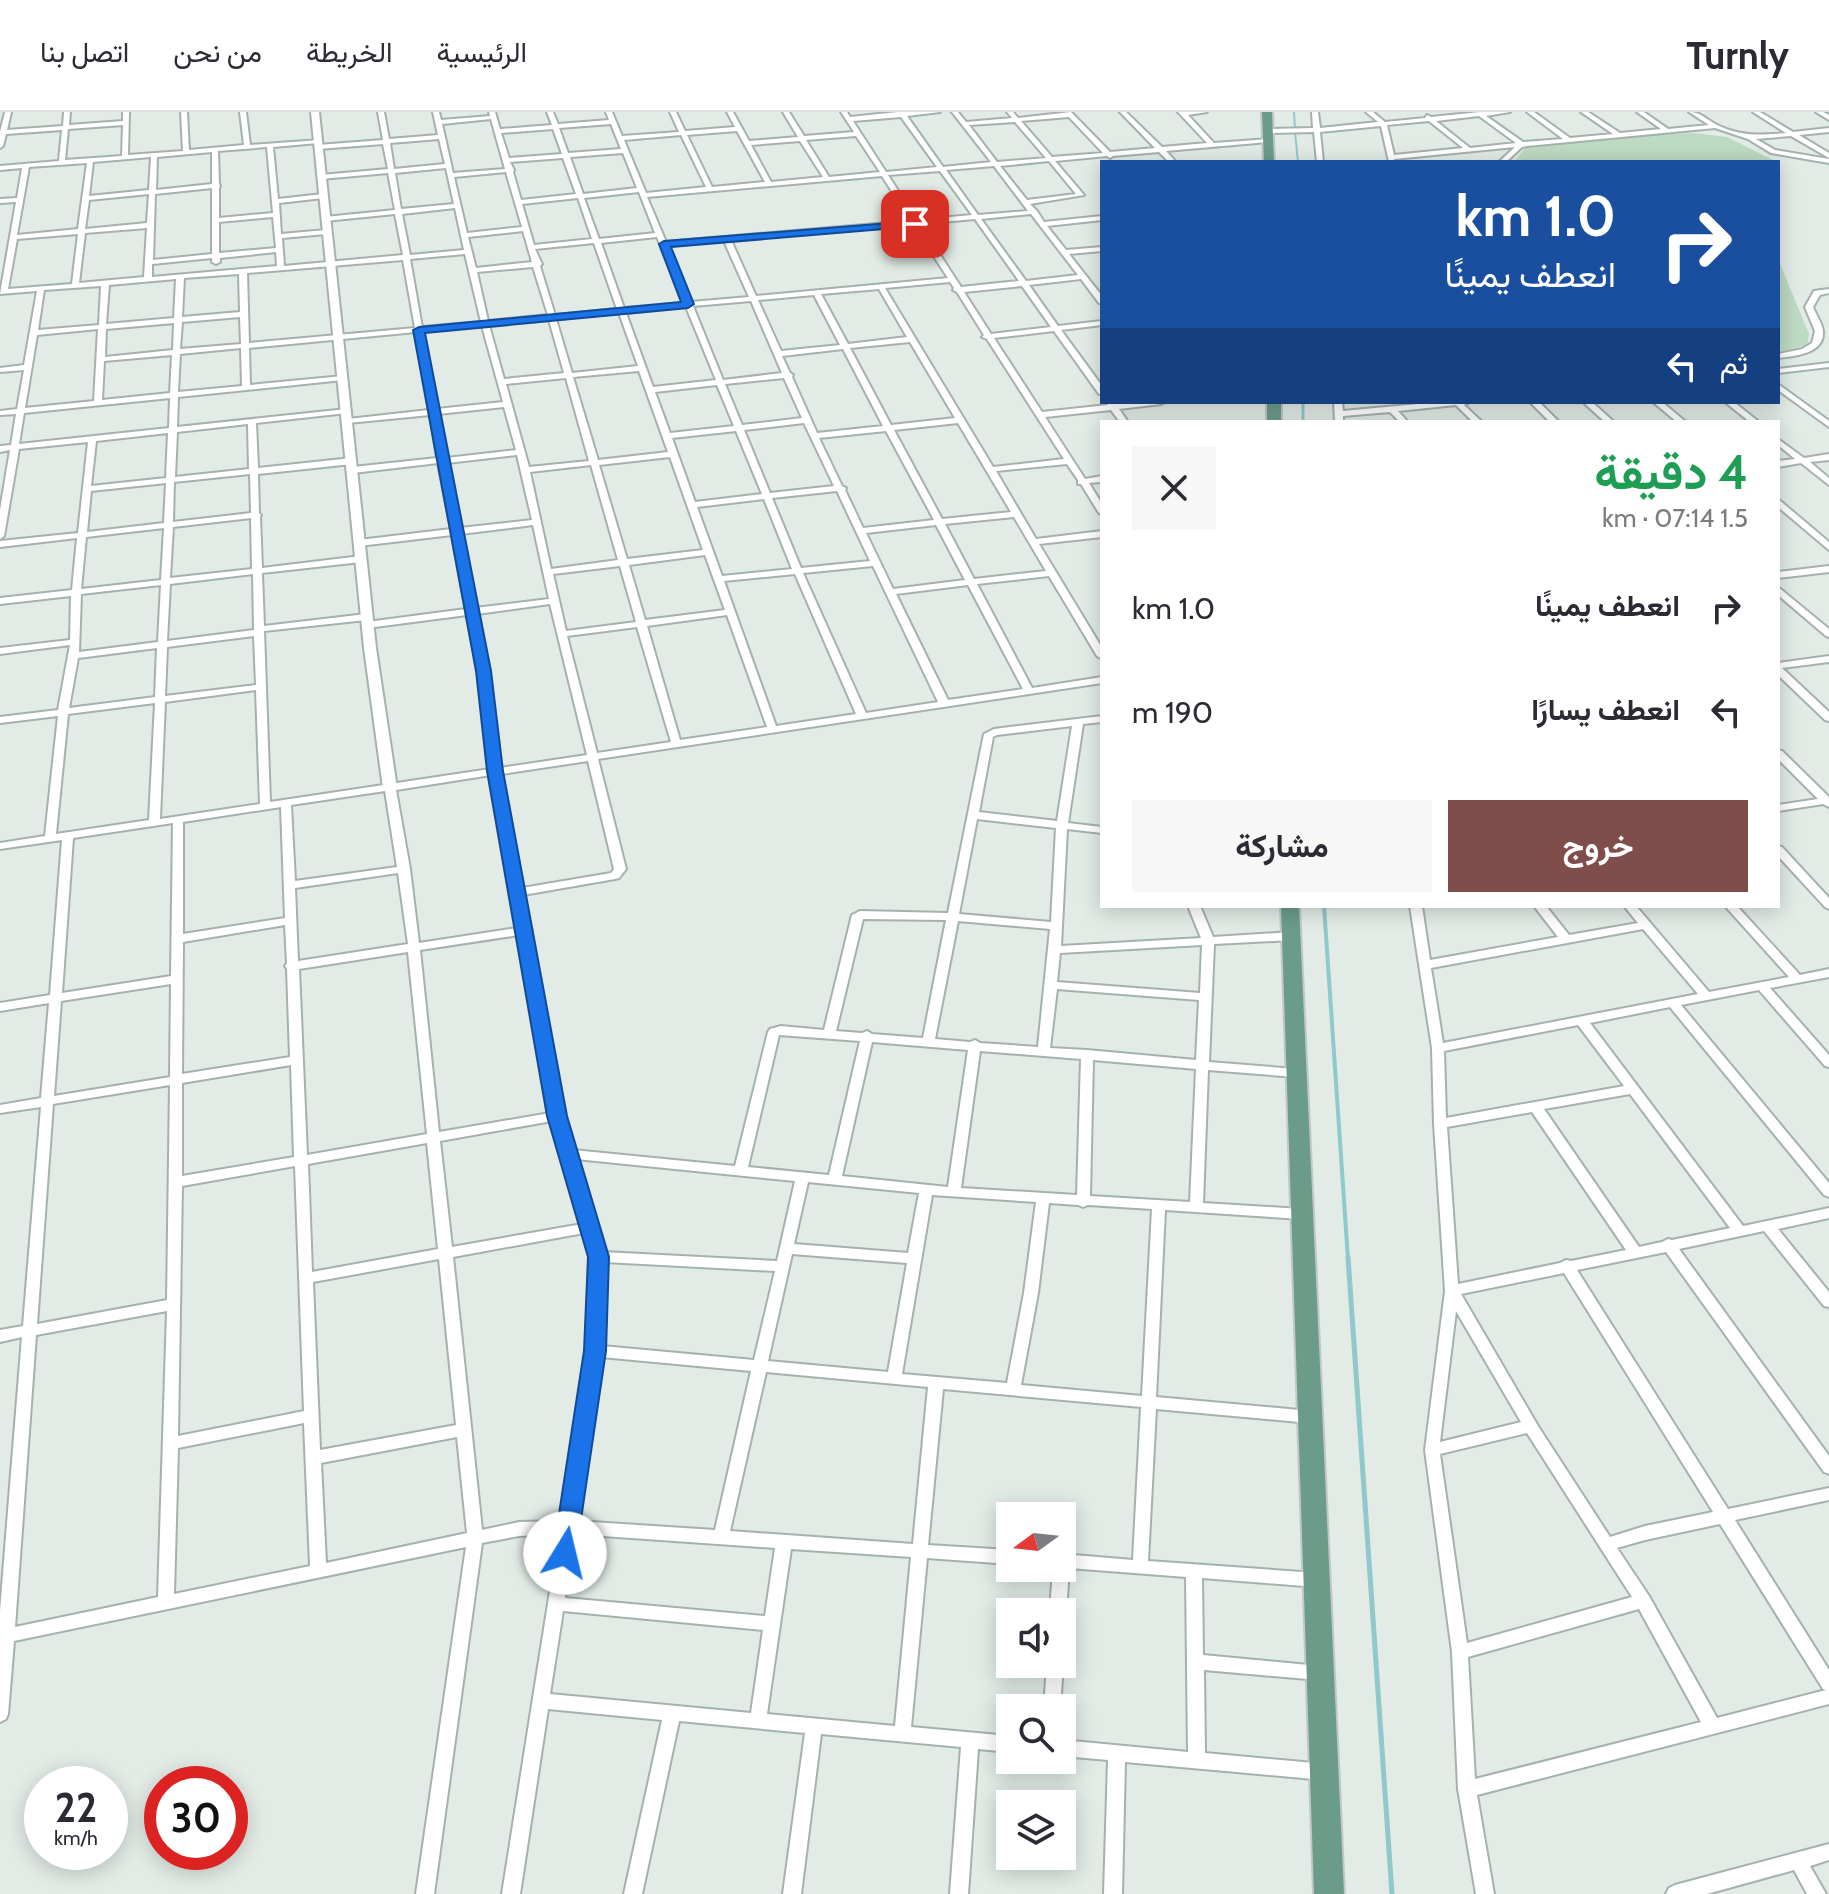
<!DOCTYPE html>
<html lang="ar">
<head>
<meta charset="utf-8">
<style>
  body { margin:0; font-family:Cabin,Vazirmatn,sans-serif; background:#f7f7f7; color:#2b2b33; direction:rtl; height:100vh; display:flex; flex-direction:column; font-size:30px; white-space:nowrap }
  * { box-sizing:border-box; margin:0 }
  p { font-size:26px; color:#7c7c81 }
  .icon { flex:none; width:44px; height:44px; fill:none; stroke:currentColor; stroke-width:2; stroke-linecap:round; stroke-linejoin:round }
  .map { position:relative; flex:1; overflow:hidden; direction:ltr }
  .panel { position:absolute; left:1100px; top:308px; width:680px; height:488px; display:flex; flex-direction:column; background:#fff; border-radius:0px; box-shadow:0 4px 20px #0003; direction:rtl }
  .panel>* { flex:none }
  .hud { position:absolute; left:1100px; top:48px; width:680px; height:244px; border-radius:0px; box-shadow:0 4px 20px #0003; direction:rtl; background:#1a4fa0; color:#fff; overflow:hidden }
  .needle { width:52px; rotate:255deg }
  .fabs { position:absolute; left:996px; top:1390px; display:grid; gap:16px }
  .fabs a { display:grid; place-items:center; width:80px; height:80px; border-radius:0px; background:#fff; box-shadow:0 4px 20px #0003; font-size:40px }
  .speed { position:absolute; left:24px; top:1654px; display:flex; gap:16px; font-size:40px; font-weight:700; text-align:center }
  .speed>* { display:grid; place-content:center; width:104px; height:104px; border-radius:50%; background:#fff; box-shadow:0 4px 20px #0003; line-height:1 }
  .speed small { font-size:20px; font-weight:400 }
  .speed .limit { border:12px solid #d22; background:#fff; color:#111 }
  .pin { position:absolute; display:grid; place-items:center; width:68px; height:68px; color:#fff; margin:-34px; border-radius:16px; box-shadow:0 4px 12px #0006 }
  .me { position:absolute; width:88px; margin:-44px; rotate:9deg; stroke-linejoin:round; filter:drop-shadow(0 0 6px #0008) }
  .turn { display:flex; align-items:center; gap:28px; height:168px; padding:0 32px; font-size:36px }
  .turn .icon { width:104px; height:104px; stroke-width:2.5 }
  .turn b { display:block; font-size:56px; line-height:68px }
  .then { display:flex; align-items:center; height:76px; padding:0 32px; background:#0003; gap:16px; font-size:30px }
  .round { display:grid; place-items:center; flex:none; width:84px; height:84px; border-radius:0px; background:#f7f7f7 }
  .head { display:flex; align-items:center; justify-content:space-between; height:136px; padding:0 32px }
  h1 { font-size:48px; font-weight:700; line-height:60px; color:#1e9e55 }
  .cta { display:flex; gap:16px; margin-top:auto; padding:16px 32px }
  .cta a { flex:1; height:92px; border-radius:0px; background:#7f4d4a; color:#fff; font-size:32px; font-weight:700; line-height:92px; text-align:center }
  .cta a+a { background:#f7f7f7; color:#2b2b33 }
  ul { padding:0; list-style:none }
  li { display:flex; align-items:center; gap:24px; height:104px; padding:0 32px }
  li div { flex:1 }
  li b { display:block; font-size:30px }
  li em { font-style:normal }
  header { display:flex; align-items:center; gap:48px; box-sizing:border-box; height:112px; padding:0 40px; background:#fff; border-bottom:2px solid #e1e1e2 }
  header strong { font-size:38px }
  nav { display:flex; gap:44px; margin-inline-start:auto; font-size:28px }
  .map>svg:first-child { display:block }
  .green { fill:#bddac2 }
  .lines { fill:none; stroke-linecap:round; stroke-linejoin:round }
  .stream-far3 { stroke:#8fc9cb; stroke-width:2 }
  .stream-far2 { stroke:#8fc9cb; stroke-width:3 }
  .stream-far1 { stroke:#8fc9cb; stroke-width:4 }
  .stream { stroke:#8fc9cb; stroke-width:5 }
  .minor-casing { stroke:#a5b2ac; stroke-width:4 }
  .tertiary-casing { stroke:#a5b2ac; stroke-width:4 }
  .primary-casing { stroke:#c2c8c6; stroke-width:4 }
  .minor { fill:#fff; fill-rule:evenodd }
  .tertiary { fill:#fff; fill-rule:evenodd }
  .primary { fill:#6b9c8a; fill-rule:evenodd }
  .route { fill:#1a73e8; stroke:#114b97; stroke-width:2 }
</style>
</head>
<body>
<header>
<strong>Turnly</strong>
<nav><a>الرئيسية</a><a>الخريطة</a><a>من نحن</a><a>اتصل بنا</a></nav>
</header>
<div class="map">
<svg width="1829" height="1782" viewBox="0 0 1829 1782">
  <rect width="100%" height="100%" fill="#e2ebe6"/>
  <g class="green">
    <polygon points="1694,21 1727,25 1777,50 1514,50 1525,36 1642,23"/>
    <polygon points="1778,147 1809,222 1807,233 1778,240"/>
  </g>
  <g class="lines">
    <g class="stream-far3">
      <polyline points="1294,0 1295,16"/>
      <polyline points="1295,20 1298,50"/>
    </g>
    <polyline class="stream-far2" points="1303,290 1303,310"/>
    <polyline class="stream-far1" points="1324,794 1348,1147"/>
    <polyline class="stream" points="1348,1145 1392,1782"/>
    <defs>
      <g id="minor">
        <path d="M5,0h6l-4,18 56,-4 1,-14h6l-1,13 54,-4v-9h6l-1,43 55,-4 -2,-39h6l2,38 55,-5 -4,-33h6l4,33 70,-5v2l-2,1 -45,4 5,52 45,-5 3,2 -3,2 -44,5 2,31 45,-4 3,2 -3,2 -44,4 2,28 119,-11 -8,-41 -70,7 -3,-2 3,-2 70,-7 -7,-37 -67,6 -3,-2 3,-2 67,-6 -5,-25 -65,5 -3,-2 3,-2 65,-5 -5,-28h6l5,27 49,-4 -5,-23h6l2,8 49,-4 -1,-4h6l5,17 52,-4 -5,-13h6l5,12 51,-4 -3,-8h6l10,24 57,-4 -9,-20h6l9,19 50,-4 -8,-15h6l16,29 49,-4 -15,-25h6l15,24 50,-4 -13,-20h6l3,5 48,-5h42l-33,4 36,51 48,-5 -39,-50h6l8,10 46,-4 -5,-6h6l5,6 53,-6 39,40 45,-4 -35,-36h6l36,35 45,-4 -29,-31h29l-19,3 26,28 56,-4v2l-2,1 -102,9 10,11h-7l-10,-10 -46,4 -3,2 -3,-2 -52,5 29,34 -54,9 7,7 7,11 58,-6v4l-55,6 19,24 36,-3v4l-33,3 33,42v7h-3l-18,-24 -52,6 29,41 44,-5v4l-41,5 41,56v8h-3l-45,-63 -60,7 48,74 66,-7 -2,-3h8l2,2 49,-2 -4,2 -42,5 9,13h-8l-9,-12 -66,7 40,62 17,-3v6l-13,1 13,21v10l-3,-1 -18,-29h-3v-4l-11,-16 -71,7 40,68 66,-8v6l-63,7 63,104v11l-5,-3 -48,-80 -72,8 55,104 70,-11v6l-504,76 28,110 -7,9 -4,1 -92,16 6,32 3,3 -2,3 33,183 10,34 162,16 33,-134 2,-3 11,-3 43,4 28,-115 8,-4 88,2 36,-179 10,-5 108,-13v6l-19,2 -15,99 34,4v6l-35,-4 -6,117 140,-8 -13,-32h12l13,31 79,-5 6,4 -6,4 -78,4 -5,118 87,7 6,4 -6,4 -88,-7 -5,133 98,6 5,2 2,3 -2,3 -5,2 -136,-9 -9,187 154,14 5,2 2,4 -2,4 -5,2 -154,-14 -8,152 168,12 6,2 2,5 -2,5 -6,2 -114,-9 1,77 116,11 6,2 2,5 -2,5 -6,2 -115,-10 1,83 120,11 6,2 3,6 -3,6 -6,2 -200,-18 -3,132h-18l4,-134 -46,-4v-16l126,12 -2,-175 -117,-9 -3,44 -4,6v-6h-12l3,-44h9v-14l71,6 8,-153 -198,-18 -15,156 82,5v14l-83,-6 -16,169 99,9v16l-32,-3 -10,145h-18l11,-147 -140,-13 -20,160h-18l22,-161 -126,-12 -37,173h-18l38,-174 -114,-11 -28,185h-18l57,-360 -40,2 -37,7 -48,351h-18l50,-347 -452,94 -6,73 -2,5 -6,3v-111l22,-274 -22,5v-12l23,-4 18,-219 -41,6v-8l41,-7 8,-95 -49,8v-8l50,-8 12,-155 -62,9v-6l45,-7 13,-120 -58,7v-6l58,-7 12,-65 -70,9v-6l70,-8 1,-44 -71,8v-6l72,-8 5,-52 -77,9v-6l78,-8 10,-91 -69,7 -15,87 -4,3v-29l10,-60 -10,2v-6l11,-1 5,-31 -16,1v-4l17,-2 7,-39 -24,2v-4l24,-3 13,-74 -37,3 16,-92 -16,1v-4l17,-1 5,-30 -22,2v-4l59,-5 3,-31 -56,4 -3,12 -3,2v-16zM901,5l36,50 -51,5 -33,-51zM1069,5l34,36 -51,4 -31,-36zM491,7l14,50 -52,4 -11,-49zM1015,10l31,36 -49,4 -28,-37zM611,12l10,25 -53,4 -9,-25zM123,13l-1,31 -57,4 3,-31zM553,17l9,25 -53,4 -8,-25zM737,19l28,51 -53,5 -25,-52zM681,23l25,52 -60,6 -22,-53zM856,24l24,36 -51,5 -23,-37zM439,27l6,25 -51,5 -4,-26zM800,29l23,36 -52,5 -20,-37zM267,35l6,66 -54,5v-30l1,-2 -1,-2 -1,-33zM212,40v32l-56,6 1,-33zM623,41l14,35 -54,6 -13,-37zM151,45l-2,33 -60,6 4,-34zM563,46l13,36 -55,6 -8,-28 1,-2 -4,-8zM1049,49l27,33 -49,6 -27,-34zM87,51l-9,66 -61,6 12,-68zM994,54l34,45 -50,4 -32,-45zM446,56l8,36 -53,5 -6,-36zM940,59l32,44 -55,5 -29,-45zM506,60l16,55 -55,6 -13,-56zM882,64l29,45 -245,21 -19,-45zM212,76v66l-59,6 2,-66zM639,80l16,41 -56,6 -15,-41zM149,82l-2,29 -62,6 4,-29zM578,86l14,41 -58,6 -12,-41zM455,96l9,42 -54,5 -8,-41zM1031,102l47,61 -52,6 -45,-62zM273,105l3,31 -57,5v-31zM975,107l44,62 -58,6 -41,-63zM913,113l35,53 -192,18 -25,-56zM147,116l-3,49 -65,6 6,-50zM523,119l9,31 -56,6 -8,-31zM78,122l-6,50 -64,5 9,-50zM657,125l27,66 -60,5 -23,-65zM724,129l25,56 -58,5 -23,-56zM594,131l23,66 -62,6 -15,-49 2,-2 -7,-15zM276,140l1,14 -125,11v-13l60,-6v4l4,2 4,-2v-4zM465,142l16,68 -59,5 -12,-68zM403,148l12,68 -166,15 -2,-70zM533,155l15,48 -60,6 -11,-49zM239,162l1,38 -58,5 2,-39zM176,167l-2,39 -68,6 3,-39zM950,170l4,6 -1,2 4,2 27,43 -2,2 5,2 77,120 -71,8 -108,-179zM101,174l-2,39 -61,5 6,-40zM1022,174l29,41 -60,7 -27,-42zM879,177l28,48 -59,7 -27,-50zM814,183l26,50 -59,6 -23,-51zM751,189l31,72 -59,7 -30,-74zM686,195l30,73 -63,7 -27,-74zM619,201l19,53 -66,7 -16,-54zM240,205l1,27 -61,5 2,-27zM549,208l15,53 -60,6 -15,-54zM174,211l-1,27 -68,7 1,-28zM482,214l21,76 -66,7 -14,-78zM98,217l-4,72 -69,7 12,-73zM416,220l13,78 -81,9 -4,2 4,2 82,-8 7,43 -84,9 -4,3 4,3 85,-10 13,66 -92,11 -4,3 4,3 93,-11 14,74 -99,13 -5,3 5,3 100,-13 11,56 12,98 -220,33 -6,-171 102,-11 5,-3 -5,-3 -102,12 -2,-53 99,-11 5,-3 -5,-3 -99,12 -2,-51 1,-2 -2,-2 -1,-39 94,-10 4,-3 -4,-3 -94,10 -2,-45 91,-10 4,-2 -4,-2 -170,18 1,-30 165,-17 4,-2 -4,-2 -93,9 -1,-37zM910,230l45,76 -64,7 -41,-77zM241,236l1,38 -64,6 2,-38zM843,237l40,77 -66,7 -25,-56 1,-2 -3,-2 -8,-17zM172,243l-2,38 -68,7 2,-39zM639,259l29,81 -70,8 -25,-83zM566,266l23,83 -60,6 -23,-83zM784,266l18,40 -60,7 -17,-41zM717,273l17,41 -64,7 -15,-41zM170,286l-1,30 -150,16 5,-31zM504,295l12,43 -70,8 -8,-44zM804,311l30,63 -64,7 -26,-63zM958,311l53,89 -69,7 -48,-89zM248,312l1,45 -74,8 2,-45zM736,319l26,63 -67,8 -23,-64zM886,319l6,11 42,78 -71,8 -18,-38 1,-2 -4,-2 -23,-48zM168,321l-2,45 -75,8 5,-45zM517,343l15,65 -72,8 -13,-65zM670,345l33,93 -76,9 -28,-94zM591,353l27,95 -67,9 -21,-97zM250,362l1,39 -78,9 1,-40zM166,371l-2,40 -77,9 4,-41zM837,379l33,70 -69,7 -29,-70zM764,387l28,70 -70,7 -25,-69zM1014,405l32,54 -72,8 -29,-55zM251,406l1,51 -82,9 3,-51zM533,413l16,74 -74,9 -14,-74zM936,413l29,55 -72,9 -27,-56zM164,416l-3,52 -80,9 5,-52zM705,443l20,55 -80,10 -16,-55zM620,454l16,56 -70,9 -13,-57zM873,454l65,136 -72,11 -63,-140zM253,462l1,56 -87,11 3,-57zM795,462l61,140 -80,12 -52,-145zM161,473l-3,57 -79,10 2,-58zM968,473l55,104 -75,11 -52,-106zM550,492l37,151 -87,13 -12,-97 -11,-57zM727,503l40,112 -87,13 -33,-114zM637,515l34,115 -74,11 -30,-117zM254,524l2,49 -91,11 2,-49zM157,536l-2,49 -86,11 9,-50zM256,578l4,114 -100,15 5,-117zM155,591l-6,117 -93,14 12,-120zM1072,614l-15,95 -78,-9 14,-75 4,-2zM588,649l26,108 -3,4 -89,15 -21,-114zM491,663l26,153 -98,15 -9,-74 -14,-79zM385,679l12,76 -102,14 -4,-76zM281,695l4,111 -102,16v-112zM977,707l79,9 -5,94 -92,-8zM173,711l-2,153 -109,17 11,-155zM398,761l10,71 -110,17 -3,-73zM863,807l83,1 -23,118 -51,-4 -5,-3 -5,2 -26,-2zM958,809l92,8 -12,118 -58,-4 -5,-3 -5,2 -35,-3zM285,813l2,38 -2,3 2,3 3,88 -108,17 1,-132zM519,823l31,178 -111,19 -19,-182zM1202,833l-2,48 -143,-11 3,-29zM408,840l19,182 -120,21 -8,-186zM171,872l-1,93 -116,19 7,-95zM1057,877l142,11 -3,60 -109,-10 -37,-2zM779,923l81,6 -31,134 -81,-8zM872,930l96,8 -20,137 -106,-11zM980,939l101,8 -4,136 -116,-7zM1093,948l103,9 -6,133 -100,-6zM291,953l3,92 -112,19v-93zM170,973l-3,215 -130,24 16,-220zM552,1009l30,103 -130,23 -12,-106zM427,1031l11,106 -126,23 -4,-108zM576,1047l219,22 -18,80 -174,-9 -6,-23 1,-2 -3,-4zM295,1054l9,245 -126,25 4,-250zM808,1070l111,11 -11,60 -114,-9zM932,1083l104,7 -12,91 -17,90 -105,-9zM1049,1091l29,2 5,2 5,-2 64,4 -10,187 -121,-11 17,-92zM584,1121l7,24 -3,94 -27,170 -42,1 -37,8 -29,-273zM792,1142l115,9 -19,109 -120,-11zM439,1147l17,166 -136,25 -7,-168zM605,1150l170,9 -21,89 -152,-14zM167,1199l-9,286 -143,30 21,-292zM601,1245l150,14 -36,159 -139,-9zM766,1260l162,15 -15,157 -183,-13zM304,1311l6,143 -136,28 4,-146zM457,1325l10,96 -141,30 -5,-100zM574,1422l201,14 -10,68 -200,-18zM791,1437l120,8 -16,169 -128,-12zM563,1499l200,19 -12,83 -201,-19z"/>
        <path d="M1312,0h6l2,16 58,-6 -12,-10h7l12,10 40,-4 2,-3 4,2 49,-5h30l-24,4 37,26 40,-3 -36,-27h7l36,26 43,-4 -32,-22h7l32,21 41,-4 -24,-17h7l24,17 41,-4 -20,-13c12,0 18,8 28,13 26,12 41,10 69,8l-33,-21h7l33,20 36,-4v4l-30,3 30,18v5l-38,-22 -35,3 19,11 54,9v4l-58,-10 -23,-14 -33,-11 -188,18 -5,1 -16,15h-7l16,-15 -121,12 1,3h-6l-8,-36 -61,6 3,30h-6l-3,-30 -46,1 -3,-2 3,-2 45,-1zM1479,4l37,27 -46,5 -34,-27zM1429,9l34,27 -69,7 -7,-30z"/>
        <polygon points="1816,0 1823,0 1829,3 1829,8"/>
        <path d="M1829,177v4l-9,2 -7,12c3,8 9,16 10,24 2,23 -29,25 -45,27v-4l24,-5 10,-6 3,-12 -10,-24 9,-16z"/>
        <polygon points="1829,251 1829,255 1778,261 1778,257"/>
        <polygon points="1778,272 1829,309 1829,315 1778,278"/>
        <polygon points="1334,290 1342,290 1343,299 1440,290 1470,290 1464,293 1482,310 1473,310 1456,293 1398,299 1408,310 1400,310 1390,300 1343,304 1343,310 1335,310"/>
        <polygon points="1530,290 1539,290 1559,310 1550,310"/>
        <polygon points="1583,290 1592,290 1614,310 1605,310"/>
        <polygon points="1653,290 1662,290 1686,310 1677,310"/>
        <polygon points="1725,290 1734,290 1759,310 1750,310"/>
        <polygon points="1778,327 1804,346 1829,342 1829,348 1810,350 1829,366 1829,373 1801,351 1778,355 1778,349 1795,347 1778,333"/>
        <polygon points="1778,387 1829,430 1829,438 1778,395"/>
        <polygon points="1829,454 1829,460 1778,466 1778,460"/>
        <polygon points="1778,475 1829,517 1829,525 1826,524 1778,483"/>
        <polygon points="1829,544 1829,550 1782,556 1829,600 1829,609 1825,608 1778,563 1778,551"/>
        <polygon points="1778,638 1782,639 1829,685 1829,695 1823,692 1778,699 1778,693 1818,687 1778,647"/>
        <polygon points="1778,734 1782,735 1829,786 1829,797 1825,795 1778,744"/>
        <path d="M1410,794h12l8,54 128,-23 -24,-31h12l23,29 69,-12 -14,-17h12l73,86 80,-15 -64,-71h12l63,69 29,-6v8l-59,11 59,67v12l-4,-1 -66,-76 -78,15 148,178v14l-5,-2 -154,-188 -80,16 153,203 86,-18v10l-51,11 51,63v15l-5,-1 -60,-75 -85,18 150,207v18l-5,-2 -158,-220 -89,18 151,239 101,-21v12l-94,20 94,150v34l-352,91 17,99h-18l-18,-105 -6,-137 -27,-202 20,-159 -11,-167 -2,-76zM1643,817l55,65 -255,49 -12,-75zM1578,913l46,61 -178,32 -2,-67zM1630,982l100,134 -58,12 -4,-1 -6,3 -23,5 -95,-138zM1532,1000l94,138 -55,11 -5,-1 -6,3 -102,21 -11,-157zM1564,1161l149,239 -68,14 -35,11 -72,-111 -77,-132zM1456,1199l65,111 -81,20zM1527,1321l105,164 -165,46 -27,-189zM1720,1412l103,165 3,1 -109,28 -68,-122 -32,-48 28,-8zM1639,1497l62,113 -226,57 -7,-122z"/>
        <polygon points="1062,1549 1063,1552 1060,1596 1044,1596 1047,1552 1062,1552"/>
        <polygon points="1829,1732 1829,1748 1810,1754 1826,1782 1807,1782 1794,1758 1707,1782 1666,1782 1669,1776 1675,1773"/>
      </g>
      <polygon id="tertiary" points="311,0 319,0 376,536 397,676 390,680 383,676 364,536"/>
      <g id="primary">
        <polygon points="1262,0 1272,0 1274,50 1264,50"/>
        <rect x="1267" y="290" width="14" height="20"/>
        <polygon points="1281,794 1299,794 1344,1782 1314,1782"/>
      </g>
    </defs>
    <use href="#minor" class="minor-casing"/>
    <use href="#tertiary" class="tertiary-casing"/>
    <use href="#primary" class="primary-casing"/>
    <use href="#minor" class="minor"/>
    <use href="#tertiary" class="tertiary"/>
    <use href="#primary" class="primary"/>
  </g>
  <polygon class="route" points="915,109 919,110 919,114 671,135 694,192 688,196 425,221 491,559 503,659 567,1004 609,1145 606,1239 576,1441 573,1448 565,1451 556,1448 553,1441 584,1239 588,1145 547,1004 487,659 476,559 413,218 419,215 681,190 659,132 664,129"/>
</svg>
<div class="fabs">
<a><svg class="needle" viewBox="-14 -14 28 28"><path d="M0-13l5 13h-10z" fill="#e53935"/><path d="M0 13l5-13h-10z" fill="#7c7c81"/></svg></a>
<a><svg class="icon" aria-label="sound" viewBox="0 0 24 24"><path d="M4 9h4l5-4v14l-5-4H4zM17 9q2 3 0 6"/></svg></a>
<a><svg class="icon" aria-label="search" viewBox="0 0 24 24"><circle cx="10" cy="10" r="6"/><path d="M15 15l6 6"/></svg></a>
<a><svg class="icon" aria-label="layers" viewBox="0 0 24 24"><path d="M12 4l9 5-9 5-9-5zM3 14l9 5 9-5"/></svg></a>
</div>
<div class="speed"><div>22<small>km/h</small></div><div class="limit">30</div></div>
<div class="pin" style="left:915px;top:112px;background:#d93025"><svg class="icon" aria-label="arrive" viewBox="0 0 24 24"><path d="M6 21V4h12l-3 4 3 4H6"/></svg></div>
<svg class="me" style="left:565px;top:1441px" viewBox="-20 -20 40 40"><circle r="19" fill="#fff"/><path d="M0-13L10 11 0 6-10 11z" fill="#1a73e8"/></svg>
<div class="hud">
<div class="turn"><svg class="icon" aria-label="right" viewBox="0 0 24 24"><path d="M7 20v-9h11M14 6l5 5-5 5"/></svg><div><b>1.0 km</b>انعطف يمينًا</div></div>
<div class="then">ثم<svg class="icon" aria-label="left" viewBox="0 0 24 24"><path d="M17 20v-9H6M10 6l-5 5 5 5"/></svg></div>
</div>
<section class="panel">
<div class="head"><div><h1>4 دقيقة</h1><p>1.5 km · 07:14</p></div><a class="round"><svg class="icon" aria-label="close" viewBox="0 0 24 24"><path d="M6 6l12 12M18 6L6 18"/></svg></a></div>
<ul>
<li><svg class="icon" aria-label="right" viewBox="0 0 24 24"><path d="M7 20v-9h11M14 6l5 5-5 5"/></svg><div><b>انعطف يمينًا</b></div><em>1.0 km</em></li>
<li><svg class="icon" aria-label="left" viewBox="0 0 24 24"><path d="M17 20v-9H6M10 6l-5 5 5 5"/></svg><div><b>انعطف يسارًا</b></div><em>190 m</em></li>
</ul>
<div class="cta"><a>خروج</a><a>مشاركة</a></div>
</section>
</div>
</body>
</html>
